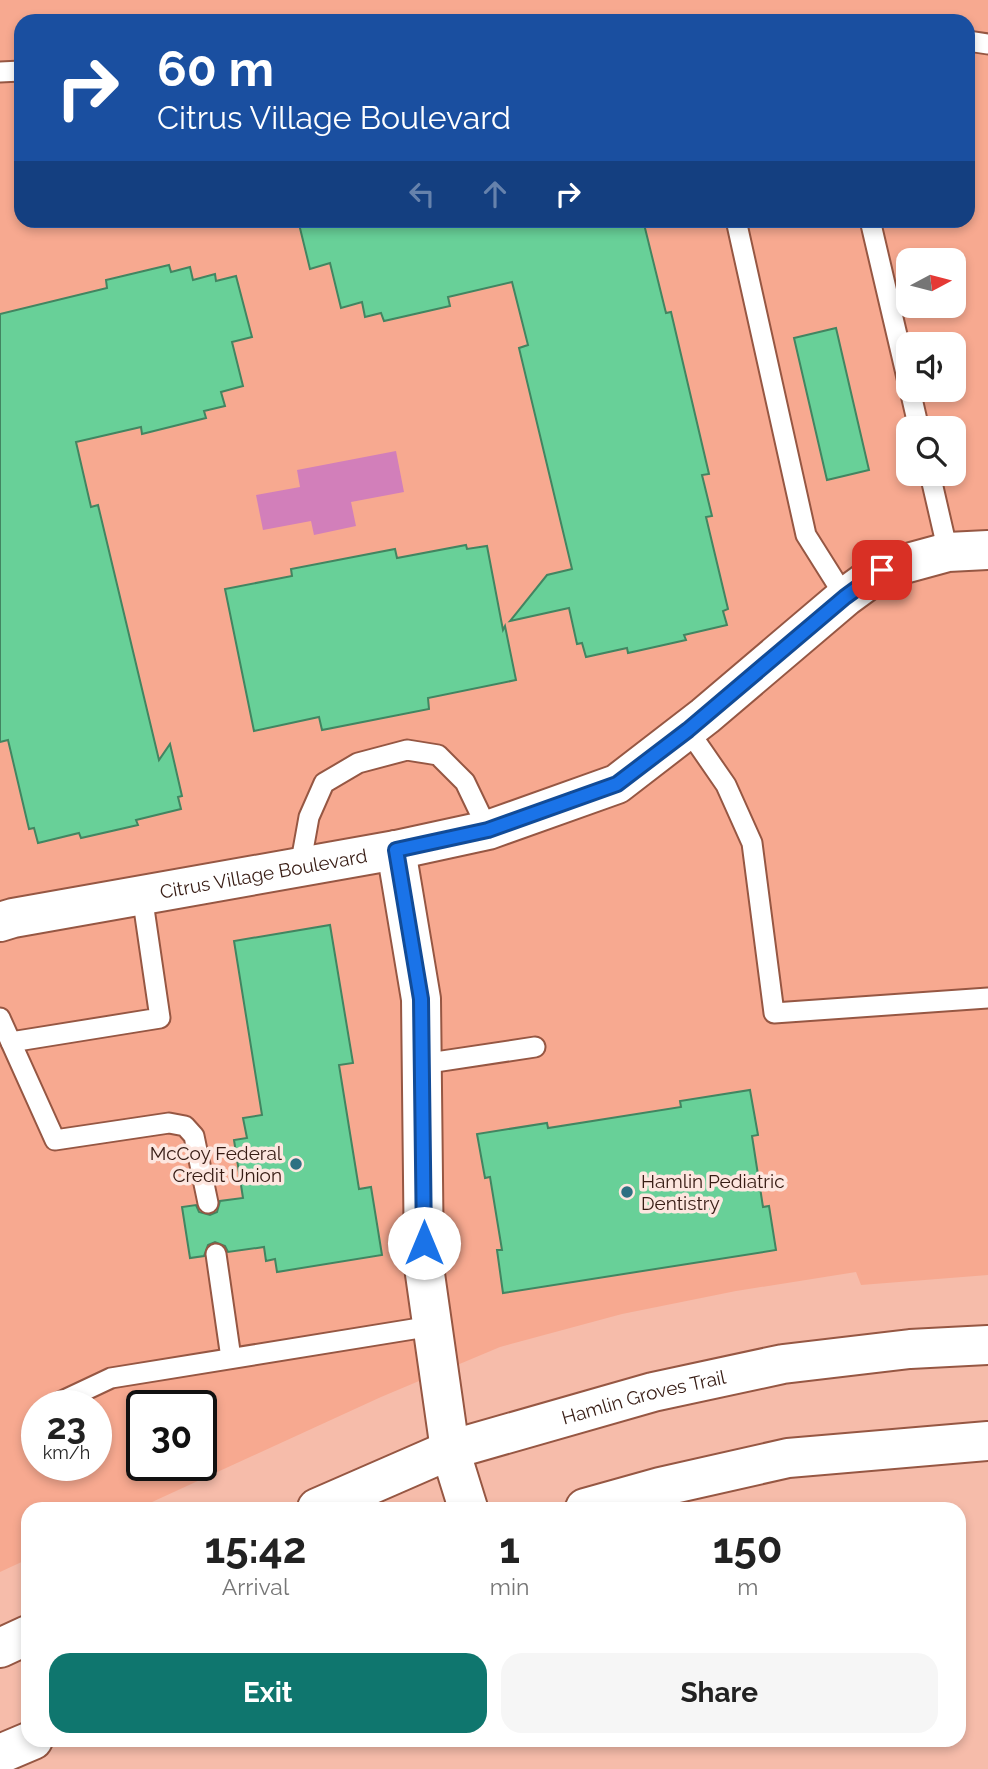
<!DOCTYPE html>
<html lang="en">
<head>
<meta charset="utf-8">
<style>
  body { margin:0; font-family:Raleway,sans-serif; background:#f6f6f6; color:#222; height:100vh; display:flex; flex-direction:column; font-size:26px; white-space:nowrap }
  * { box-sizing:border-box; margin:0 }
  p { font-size:23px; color:#767676 }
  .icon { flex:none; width:38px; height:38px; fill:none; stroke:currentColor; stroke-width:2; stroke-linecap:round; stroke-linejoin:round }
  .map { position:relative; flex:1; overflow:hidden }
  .side { position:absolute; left:21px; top:1502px; width:945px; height:245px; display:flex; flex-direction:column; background:#fff; border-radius:21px; box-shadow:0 4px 10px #0003 }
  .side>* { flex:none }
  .top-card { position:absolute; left:14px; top:14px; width:961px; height:214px; border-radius:21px; box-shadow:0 4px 10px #0003; background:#1a4fa0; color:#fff; overflow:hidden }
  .needle { width:46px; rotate:83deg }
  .buttons { position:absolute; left:896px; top:248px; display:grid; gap:14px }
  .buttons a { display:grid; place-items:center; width:70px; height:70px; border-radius:14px; background:#fff; box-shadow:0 4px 10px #0003; font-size:35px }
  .speed { position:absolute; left:21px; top:1390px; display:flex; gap:14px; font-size:35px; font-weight:700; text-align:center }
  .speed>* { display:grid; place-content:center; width:91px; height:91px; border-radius:50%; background:#fff; box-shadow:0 4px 10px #0003; line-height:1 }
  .speed small { font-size:18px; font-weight:400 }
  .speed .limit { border:4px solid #111; border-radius:10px; background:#fff; color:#111 }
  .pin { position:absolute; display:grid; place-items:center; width:60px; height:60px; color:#fff; margin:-30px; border-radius:14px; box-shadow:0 4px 10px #0006 }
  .me { position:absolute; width:77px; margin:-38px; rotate:0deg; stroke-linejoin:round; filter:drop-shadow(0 0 5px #0008) }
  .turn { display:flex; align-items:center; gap:24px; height:147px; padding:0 28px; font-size:32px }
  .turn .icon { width:91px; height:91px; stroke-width:2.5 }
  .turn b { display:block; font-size:49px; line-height:60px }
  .lanes { display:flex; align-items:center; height:66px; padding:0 28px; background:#0003; justify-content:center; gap:35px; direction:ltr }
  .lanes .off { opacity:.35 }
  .eta { display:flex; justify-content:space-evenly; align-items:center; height:119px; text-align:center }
  .eta b { font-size:42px; font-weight:700; line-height:49px }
  .action { display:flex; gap:14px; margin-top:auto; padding:14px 28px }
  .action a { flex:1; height:80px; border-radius:21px; background:#0f766e; color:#fff; font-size:28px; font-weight:700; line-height:80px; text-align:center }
  .action a+a { background:#f6f6f6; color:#222 }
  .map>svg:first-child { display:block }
  .built { fill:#f7a990; fill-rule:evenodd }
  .water { fill:#d27fba }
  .building { fill:#68d098; stroke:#428561; stroke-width:2 }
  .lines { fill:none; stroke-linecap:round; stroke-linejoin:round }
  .lane-casing { stroke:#965743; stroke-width:23 }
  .street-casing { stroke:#965743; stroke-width:42 }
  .secondary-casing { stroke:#965743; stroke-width:42 }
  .lane { stroke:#fff; stroke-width:19 }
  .street { stroke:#fff; stroke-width:38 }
  .secondary { stroke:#fff; stroke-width:38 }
  .route-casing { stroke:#114b97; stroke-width:18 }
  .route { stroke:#1a73e8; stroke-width:12 }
  .poi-dot { fill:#2e7082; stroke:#fde6df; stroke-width:2.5 }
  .labels { text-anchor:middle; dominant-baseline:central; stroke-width:7; stroke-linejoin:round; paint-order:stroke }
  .street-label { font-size:19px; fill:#371c14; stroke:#fde6df }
  .poi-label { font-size:19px; fill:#371c14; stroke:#fde6df; text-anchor:end }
</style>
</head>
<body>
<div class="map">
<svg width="988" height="1769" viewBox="0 0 988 1769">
  <rect width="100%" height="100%" fill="#f6bcaa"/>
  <path class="built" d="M0,0h988v1275l-127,10 -5,-13 -120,19 -114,23 -122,33 -119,50 -242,111h-111v51l-28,13zM21,21h947v199h-947zM908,261h46v45h-46zM908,345h46v45h-46zM908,429h46v45h-46zM37,1405h59v60h-59zM142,1405h59v60h-59z"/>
  <polygon class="water" points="396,451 404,492 351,502 356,526 314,535 311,521 263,530 256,495 300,487 297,470"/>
  <g class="building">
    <polygon points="298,220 643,220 666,313 671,312 709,474 702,475 712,516 706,517 728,609 723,611 727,625 684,635 686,640 628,653 627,648 586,657 582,643 577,644 569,608 510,621 547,575 572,569 519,348 528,345 512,282 448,297 450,306 384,321 381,313 365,317 362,302 341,308 330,263 310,269"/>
    <polygon points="169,265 171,272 190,267 193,280 215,274 216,281 236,276 252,337 232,342 243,386 221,392 225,406 204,411 206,418 142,434 141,427 76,442 91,507 98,505 159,760 170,744 182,796 178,797 181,809 136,820 138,825 81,838 79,833 38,843 34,828 29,829 8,740 0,742 0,314 107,288 106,280"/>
    <polygon points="836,328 869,470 827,480 794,338"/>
    <polygon points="466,545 467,549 487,546 503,630 505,626 516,680 428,698 429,709 322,730 319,717 254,731 225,589 292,576 291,569 395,549 397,558"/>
    <polygon points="330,925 353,1063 339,1065 359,1189 371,1187 382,1255 277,1272 275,1259 266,1261 264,1247 228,1252 225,1246 215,1242 208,1245 204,1256 190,1258 182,1207 196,1205 199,1212 210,1215 217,1212 220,1201 243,1198 234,1140 247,1138 243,1118 262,1115 234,941"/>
    <polygon points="750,1090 758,1135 752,1136 763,1207 769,1206 776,1250 503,1293 497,1250 502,1250 490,1177 485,1178 477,1134 547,1123 548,1128 681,1107 680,1101"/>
  </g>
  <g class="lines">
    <defs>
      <g id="lane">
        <polyline points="968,41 988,44"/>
        <polyline points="0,72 21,71"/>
        <polyline points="736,220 806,535 845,597"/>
        <polyline points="870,220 908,382"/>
        <polyline points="910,390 919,429"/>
        <polyline points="930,474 948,552"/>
        <polyline points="688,730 726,785 752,843 774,1013 988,998"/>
        <polyline points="300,867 309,817 324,783 358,763 407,750 438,755 465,782 488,830"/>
        <polyline points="0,1018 55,1140 169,1123 185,1126 194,1136 208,1203"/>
        <polyline points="11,1042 160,1018 142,895"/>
        <polyline points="422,1064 535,1047"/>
        <polyline points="216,1254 231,1358"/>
        <polyline points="60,1402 111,1378 432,1326"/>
      </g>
      <g id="street">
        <polyline points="396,850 421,999 424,1267 450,1450 468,1508"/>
        <path id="s1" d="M0,922l13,-4 383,-68 92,-20 129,-46 88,-68 140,-119 37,-27 66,-18 40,-2"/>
      </g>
      <g id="secondary">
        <path id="s2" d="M317,1508l133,-58 203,-58 130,-28 127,-15 78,-4"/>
        <polyline points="585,1508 660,1487 788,1458 988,1441"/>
        <polyline points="0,1648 28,1635"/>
        <polyline points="0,1754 33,1740"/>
      </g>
    </defs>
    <use href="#lane" class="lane-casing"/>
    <use href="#street" class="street-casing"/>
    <use href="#secondary" class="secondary-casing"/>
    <use href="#lane" class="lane"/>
    <use href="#street" class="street"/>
    <use href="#secondary" class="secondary"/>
  </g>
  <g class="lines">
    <defs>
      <polyline id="route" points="424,1243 421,999 396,850 488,830 617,784 688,730 845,597 882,570"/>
    </defs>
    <use href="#route" class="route-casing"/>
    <use href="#route" class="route"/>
  </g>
  <g class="poi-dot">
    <circle cx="296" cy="1164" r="7"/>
    <circle cx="627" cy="1192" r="7"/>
  </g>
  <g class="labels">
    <g class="street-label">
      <text stroke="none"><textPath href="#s1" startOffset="268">Citrus Village Boulevard</textPath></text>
      <text stroke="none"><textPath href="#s2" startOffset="346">Hamlin Groves Trail</textPath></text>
    </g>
    <g class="poi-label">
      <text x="282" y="1153">McCoy Federal<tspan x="282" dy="22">Credit Union</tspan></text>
      <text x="641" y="1181" text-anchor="start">Hamlin Pediatric<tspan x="641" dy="22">Dentistry</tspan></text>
    </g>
  </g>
</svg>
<div class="buttons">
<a><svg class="needle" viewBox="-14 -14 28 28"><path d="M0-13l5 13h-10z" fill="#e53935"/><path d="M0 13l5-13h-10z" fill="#767676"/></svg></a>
<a><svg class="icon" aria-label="sound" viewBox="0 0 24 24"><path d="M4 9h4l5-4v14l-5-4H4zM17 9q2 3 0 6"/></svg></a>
<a><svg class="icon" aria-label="search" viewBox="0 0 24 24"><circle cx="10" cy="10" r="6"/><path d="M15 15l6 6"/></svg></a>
</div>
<div class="speed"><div>23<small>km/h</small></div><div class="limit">30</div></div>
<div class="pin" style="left:882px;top:570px;background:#d93025"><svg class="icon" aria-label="arrive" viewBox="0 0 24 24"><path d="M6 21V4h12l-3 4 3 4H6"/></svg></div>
<svg class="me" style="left:424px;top:1243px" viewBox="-20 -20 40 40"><circle r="19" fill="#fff"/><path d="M0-13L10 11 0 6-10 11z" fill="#1a73e8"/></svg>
<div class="top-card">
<div class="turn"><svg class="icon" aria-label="right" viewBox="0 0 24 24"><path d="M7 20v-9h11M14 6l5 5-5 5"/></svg><div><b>60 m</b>Citrus Village Boulevard</div></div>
<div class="lanes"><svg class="icon off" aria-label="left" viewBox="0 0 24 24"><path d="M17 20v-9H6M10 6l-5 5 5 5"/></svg><svg class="icon off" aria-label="ahead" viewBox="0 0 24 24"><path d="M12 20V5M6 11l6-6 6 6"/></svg><svg class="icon" aria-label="right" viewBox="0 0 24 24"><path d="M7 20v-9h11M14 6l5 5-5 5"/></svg></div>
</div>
<section class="side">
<div class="eta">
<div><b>15:42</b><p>Arrival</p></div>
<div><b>1</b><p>min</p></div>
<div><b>150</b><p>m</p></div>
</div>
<div class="action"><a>Exit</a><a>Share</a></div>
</section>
</div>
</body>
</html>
